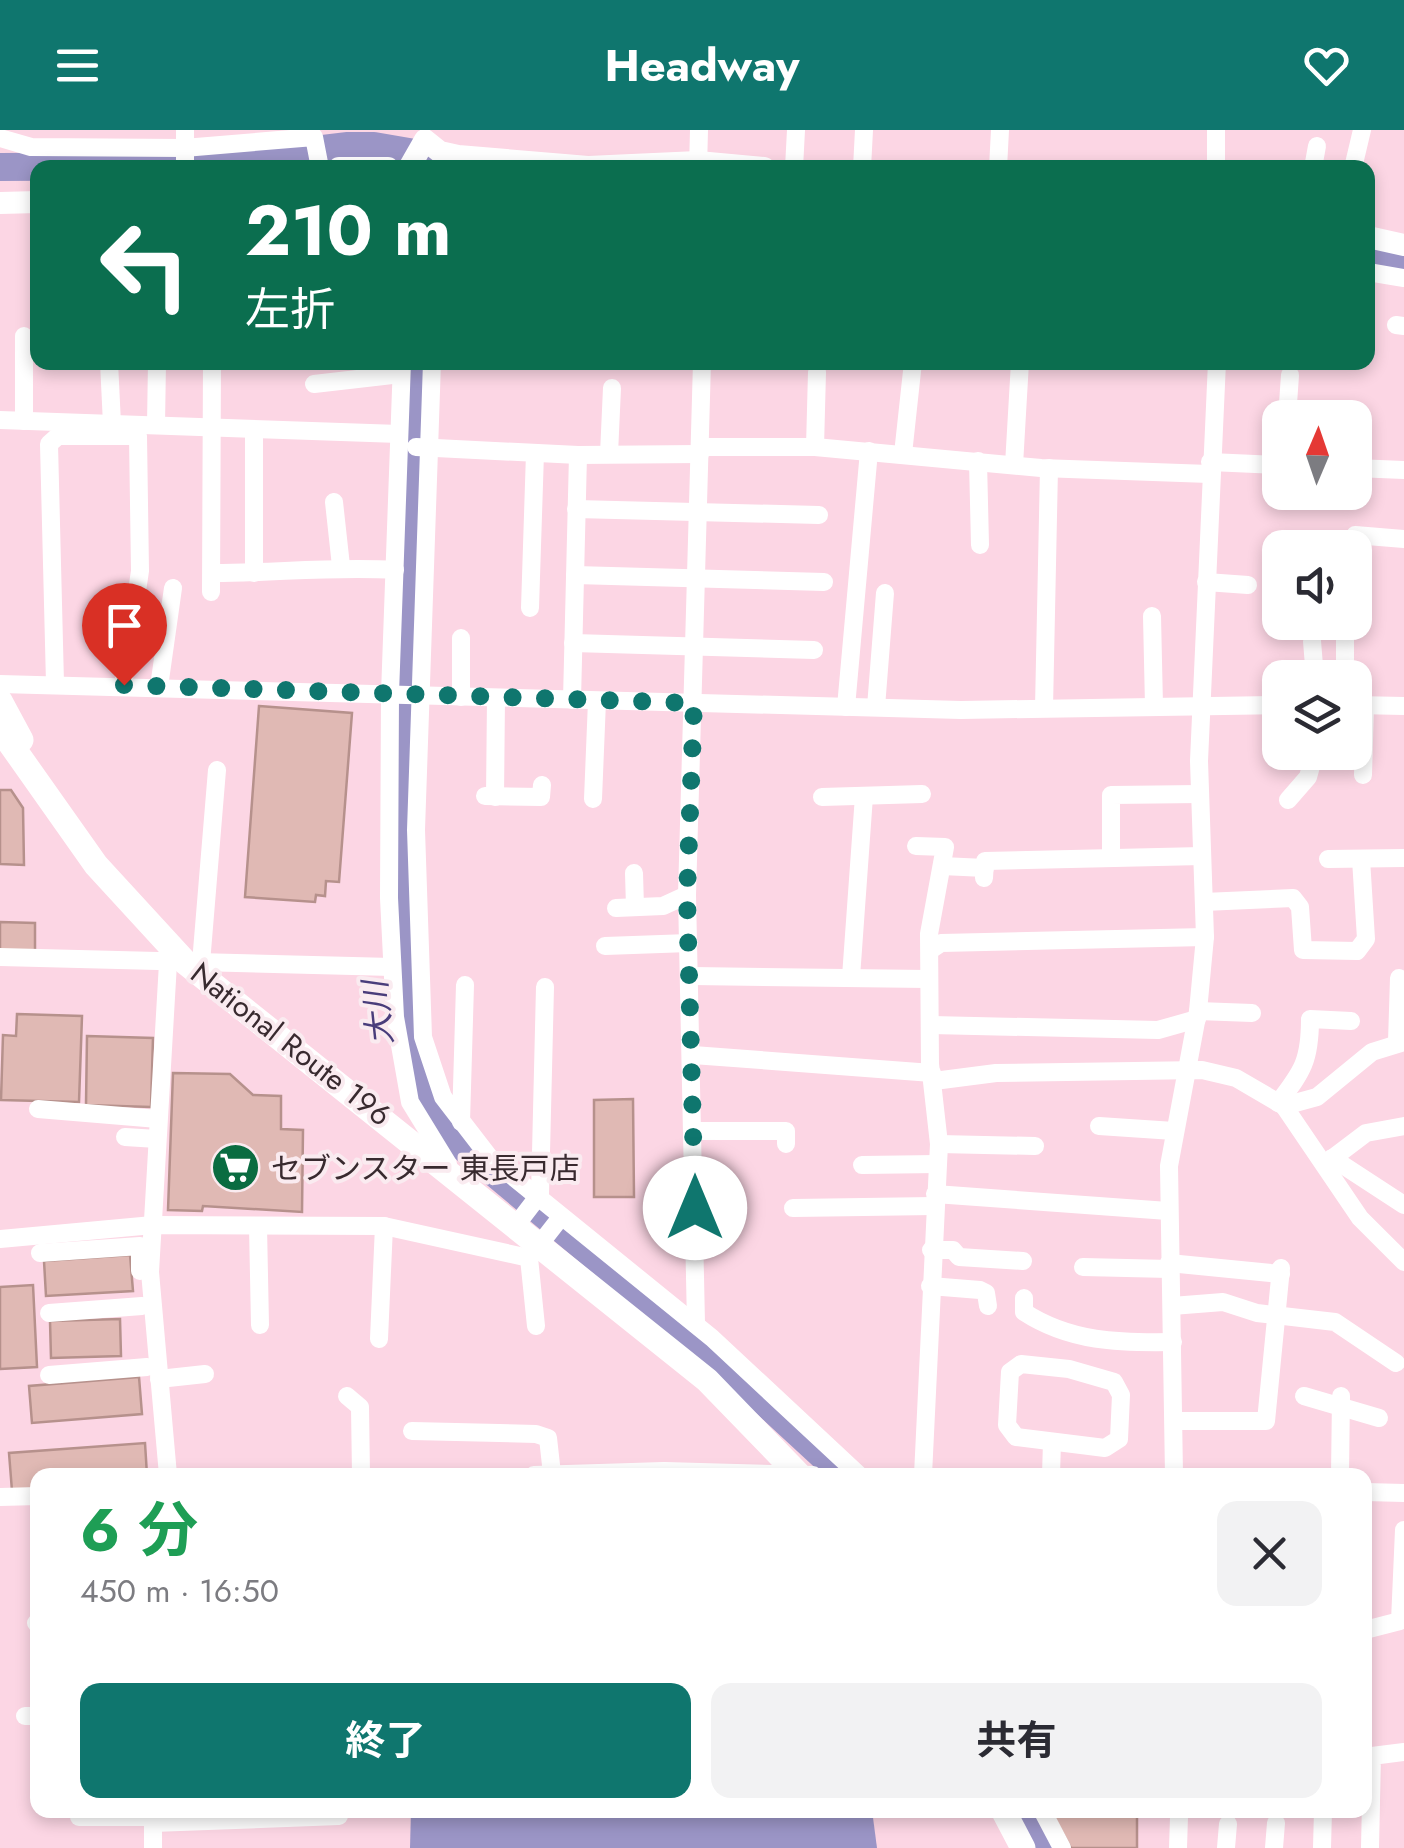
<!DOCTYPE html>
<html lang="ja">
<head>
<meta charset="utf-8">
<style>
  body { margin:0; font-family:Jost,"Noto Sans JP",sans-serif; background:#f2f2f3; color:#2b2b33; height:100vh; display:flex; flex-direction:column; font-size:38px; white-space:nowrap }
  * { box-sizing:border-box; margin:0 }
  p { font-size:32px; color:#7c7c81 }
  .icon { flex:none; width:55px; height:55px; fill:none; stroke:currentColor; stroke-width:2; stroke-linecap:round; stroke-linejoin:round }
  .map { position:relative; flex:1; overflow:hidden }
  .drawer { position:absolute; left:30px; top:1338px; width:1342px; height:350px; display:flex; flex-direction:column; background:#fff; border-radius:20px; box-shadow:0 5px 15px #0003 }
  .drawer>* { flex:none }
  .hud { position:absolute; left:30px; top:30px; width:1345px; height:210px; border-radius:20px; box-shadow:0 5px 15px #0003; background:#0b6e4f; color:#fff; overflow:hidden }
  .needle { width:65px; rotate:2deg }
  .tools { position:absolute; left:1262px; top:270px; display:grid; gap:20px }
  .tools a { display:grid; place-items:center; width:110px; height:110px; border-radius:20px; background:#fff; box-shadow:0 5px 15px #0003; font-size:50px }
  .pin { position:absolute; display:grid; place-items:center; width:85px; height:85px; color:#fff; margin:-102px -42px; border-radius:50% 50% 50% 0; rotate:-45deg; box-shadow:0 0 10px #0007 }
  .pin .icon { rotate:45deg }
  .me { position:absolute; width:110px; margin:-55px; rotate:0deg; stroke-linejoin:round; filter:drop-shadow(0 0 8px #0008) }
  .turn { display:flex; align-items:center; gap:35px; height:210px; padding:0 50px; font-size:45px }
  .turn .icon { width:130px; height:130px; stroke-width:2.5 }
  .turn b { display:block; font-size:70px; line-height:85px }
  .round { display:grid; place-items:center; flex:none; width:105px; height:105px; border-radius:20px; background:#f2f2f3 }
  .summary { display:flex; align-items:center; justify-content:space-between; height:170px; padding:0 50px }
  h1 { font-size:60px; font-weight:700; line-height:75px; color:#1e9e55 }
  .primary-button { display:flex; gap:20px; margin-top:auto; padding:20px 50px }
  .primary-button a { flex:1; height:115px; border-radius:20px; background:#0f766e; color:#fff; font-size:40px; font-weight:700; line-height:115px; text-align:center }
  .primary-button a+a { background:#f2f2f3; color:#2b2b33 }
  header { display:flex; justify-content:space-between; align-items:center; height:130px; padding:0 50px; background:#0f766e; color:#fff; font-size:45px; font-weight:700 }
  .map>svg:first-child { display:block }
  .water { fill:#9b95c6 }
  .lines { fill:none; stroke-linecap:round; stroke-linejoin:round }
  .river { stroke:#9b95c6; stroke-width:28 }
  .building { fill:#e0b9b4; stroke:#b6918c; stroke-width:2.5 }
  .minor { stroke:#fff; stroke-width:18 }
  .major { stroke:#fff; stroke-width:22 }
  .highway { stroke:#fff; stroke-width:25 }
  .route { stroke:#0f766e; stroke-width:18; stroke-dasharray:0 32.4 }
  .labels { text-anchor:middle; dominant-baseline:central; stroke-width:8; stroke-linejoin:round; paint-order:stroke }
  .street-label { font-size:30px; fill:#382a2f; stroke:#faebf0 }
  .poi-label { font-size:30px; fill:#382a2f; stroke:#faebf0; text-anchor:start }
  .water-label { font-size:32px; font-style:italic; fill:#493d7b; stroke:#faebf0 }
</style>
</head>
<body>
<header><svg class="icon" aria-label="menu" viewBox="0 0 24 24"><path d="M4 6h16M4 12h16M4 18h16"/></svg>Headway<svg class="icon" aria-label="heart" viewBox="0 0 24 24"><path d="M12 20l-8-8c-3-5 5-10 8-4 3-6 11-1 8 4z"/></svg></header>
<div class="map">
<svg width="1404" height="1718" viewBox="0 0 1404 1718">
  <rect width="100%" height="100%" fill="#fcd6e4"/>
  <polygon class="water" points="411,1680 872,1680 877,1718 410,1718"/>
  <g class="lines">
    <g class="river">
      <polyline points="0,37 180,36 348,16 374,16 467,32"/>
      <polyline points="1368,124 1404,131"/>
      <polyline points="417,232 404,635 404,783 412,908 426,956 457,1012 719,1230 823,1326 837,1345"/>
      <polyline points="1027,1680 1046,1718"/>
    </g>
  </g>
  <g class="building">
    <polygon points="259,576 352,583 339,752 326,751 325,766 316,765 315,772 245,767"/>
    <polygon points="0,660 11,660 23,678 24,735 0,734"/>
    <polygon points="0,792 35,793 35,822 0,822"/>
    <polygon points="17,884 82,886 79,972 1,970 3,905 16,906"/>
    <polygon points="87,906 153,908 151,977 86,975"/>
    <polygon points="173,943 230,944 253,965 281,966 281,999 303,1000 302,1082 203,1076 202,1081 168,1080"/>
    <polygon points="633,969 634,1067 594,1067 594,970"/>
    <polygon points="130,1125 133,1161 46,1166 44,1131"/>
    <polygon points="33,1155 37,1237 0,1239 0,1157"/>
    <polygon points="120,1189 121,1226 51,1228 50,1191"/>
    <polygon points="139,1247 142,1284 32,1293 29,1256"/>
    <polygon points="145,1313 147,1345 38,1345 38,1359 12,1361 9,1323"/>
    <polygon points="1050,1680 1137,1680 1137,1718 1071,1718"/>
  </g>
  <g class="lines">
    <g class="minor">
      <polyline points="0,8 31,17 184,18 314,7 320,38"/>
      <polyline points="185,38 185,0"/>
      <polyline points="698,38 699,0"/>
      <polyline points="794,38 796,0"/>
      <polyline points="862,38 864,0"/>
      <polyline points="998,38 1000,0"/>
      <polyline points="1216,38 1216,0"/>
      <polyline points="1313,38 1317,16"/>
      <polyline points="1353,38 1362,0"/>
      <polyline points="1368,142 1404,148"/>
      <polyline points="1396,195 1404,196"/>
      <polyline points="109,232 112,294"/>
      <polyline points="402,232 390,564 389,768 395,887 410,972 448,1034"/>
      <polyline points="432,232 416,700 423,907 443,967 490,1028 712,1208 859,1345"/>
      <polyline points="314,254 401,244"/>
      <polyline points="1287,288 1290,245"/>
      <polyline points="0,290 399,304"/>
      <polyline points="24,291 24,206"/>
      <polyline points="156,295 157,232"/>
      <polyline points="416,317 578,325 700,324"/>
      <polyline points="700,317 815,317 1041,338 1209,344"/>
      <polyline points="815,317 817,242"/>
      <polyline points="609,324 612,258"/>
      <polyline points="903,324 913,232"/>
      <polyline points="978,331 980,415"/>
      <polyline points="1210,332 1280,335"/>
      <polyline points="1014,335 1020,232"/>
      <polyline points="1355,338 1404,340"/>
      <polyline points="334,372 341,436"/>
      <polyline points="576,379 819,385"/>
      <polyline points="1355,405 1404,409"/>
      <path d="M214,443c61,0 121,-7 181,-3"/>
      <polyline points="254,443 254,300"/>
      <polyline points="575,445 824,452"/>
      <polyline points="1355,447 1361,447"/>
      <polyline points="1206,452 1248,455"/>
      <polyline points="211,462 212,232"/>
      <polyline points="530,478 535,323"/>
      <polyline points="1152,486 1154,576"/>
      <polyline points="1345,492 1345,548"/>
      <polyline points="1312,511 1315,548"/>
      <polyline points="573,513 814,520"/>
      <polyline points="55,553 49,314 58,306 138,306 140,441 123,555"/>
      <polyline points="0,554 961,580 1280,575"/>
      <polyline points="159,557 173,458"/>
      <polyline points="461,567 461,508"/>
      <polyline points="572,570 578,325"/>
      <polyline points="1355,575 1404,576"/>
      <polyline points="846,577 869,321"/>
      <polyline points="876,577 885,463"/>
      <polyline points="1044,578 1049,338"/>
      <polyline points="1363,645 1365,575"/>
      <polyline points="485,666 541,667 542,655"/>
      <polyline points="495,667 496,568"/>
      <polyline points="822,667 922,664"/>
      <polyline points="593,669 597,571"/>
      <polyline points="1288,670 1308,647 1315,622"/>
      <polyline points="916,716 945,717 929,804 930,934 939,1014 923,1345"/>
      <polyline points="1111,728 1111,665 1200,664"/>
      <polyline points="1328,729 1404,728"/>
      <polyline points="942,736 985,738"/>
      <polyline points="634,743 635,777"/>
      <polyline points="984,748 985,731 1202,726"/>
      <polyline points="1204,772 1293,768 1300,777 1303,820 1357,821 1366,809 1361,729"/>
      <polyline points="616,778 663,776 687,765"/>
      <polyline points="605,816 689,813"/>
      <polyline points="932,819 941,813 1205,807"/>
      <polyline points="0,827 392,837"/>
      <polyline points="201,833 217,640"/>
      <polyline points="692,846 928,849"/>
      <polyline points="851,847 864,666"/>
      <polyline points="1198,881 1252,883"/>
      <polyline points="931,895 1158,900 1197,889"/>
      <polyline points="1397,912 1399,848"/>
      <polyline points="693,925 932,943"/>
      <polyline points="934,951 996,943 1202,940 1236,948 1284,976 1317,967 1372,922 1404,912"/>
      <path d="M1278,973c25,-32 32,-43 32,-84l41,2"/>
      <polyline points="1284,976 1360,1088 1404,1132"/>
      <polyline points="38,979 158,989"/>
      <polyline points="461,992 465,855"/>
      <polyline points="1099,996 1174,1001"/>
      <polyline points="695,1001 786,1001 786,1014"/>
      <polyline points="125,1007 157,1009"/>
      <polyline points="939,1014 1035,1016"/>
      <polyline points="1332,1028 1404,1075"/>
      <polyline points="1325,1034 1366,1003 1404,996"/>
      <polyline points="862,1035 937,1034"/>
      <polyline points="935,1064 1168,1081"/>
      <polyline points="793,1078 934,1076"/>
      <polyline points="517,1094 540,1064 545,857"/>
      <polyline points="258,1096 260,1195"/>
      <polyline points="0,1109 153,1095 384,1096 529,1128 561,1087"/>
      <polyline points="931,1120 953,1120 959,1127 1023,1131"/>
      <polyline points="40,1123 140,1116 140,1141"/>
      <polyline points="529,1128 536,1196"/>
      <polyline points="1169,1133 1281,1144"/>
      <polyline points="1083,1137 1170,1139"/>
      <polyline points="930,1156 980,1160 986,1163 988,1176"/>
      <path d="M1024,1168v14c46,30 95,31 149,30"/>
      <polyline points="1172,1176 1223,1172 1257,1183 1335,1192 1396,1233"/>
      <polyline points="49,1183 142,1176"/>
      <polyline points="696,1194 687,765 702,232"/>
      <polyline points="379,1209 384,1096"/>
      <polygon points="1021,1234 1069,1239 1114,1252 1121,1265 1119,1309 1105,1318 1016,1307 1007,1295 1010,1242"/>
      <polyline points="49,1245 147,1237"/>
      <polyline points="159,1249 205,1244"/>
      <polyline points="347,1266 360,1277 361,1345"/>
      <polyline points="1304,1266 1379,1288"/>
      <polyline points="1174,1291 1266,1291 1281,1138"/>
      <polyline points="412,1301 536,1304 548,1308 552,1344"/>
      <polyline points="168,1345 150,1142 168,833"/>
      <polyline points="534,1345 664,1341 813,1345"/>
      <polyline points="1051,1345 1052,1312"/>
      <polyline points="1174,1345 1169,1036 1198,881 1205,807 1199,631 1217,232"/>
      <polyline points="1340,1345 1341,1266"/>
      <polyline points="1365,1362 1404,1363"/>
      <polyline points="0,1367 38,1366"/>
      <polyline points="36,1493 38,1493"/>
      <polyline points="1365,1500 1400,1491 1404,1400"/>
      <polyline points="25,1586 38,1586"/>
      <polyline points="1042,1680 1062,1718"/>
      <polyline points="79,1687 153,1687"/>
      <polyline points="153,1693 339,1686"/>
      <polyline points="153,1718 153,1685"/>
      <polyline points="1178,1718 1179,1687"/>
      <polyline points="1226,1718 1228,1694"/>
      <polyline points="1274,1718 1276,1693"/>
      <polyline points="1322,1718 1323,1680"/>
      <polyline points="1370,1718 1372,1626 1404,1622"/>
    </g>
    <g class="major">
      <polyline points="339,38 388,38"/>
      <polyline points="409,38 425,10 440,22 458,26 588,37 698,32 764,38"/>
      <polyline points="0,73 38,72"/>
      <polyline points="1368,107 1404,115"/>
    </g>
    <g class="highway">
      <polyline points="0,571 21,610"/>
      <polyline points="0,599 96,735 186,833 707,1250 799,1345"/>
      <polyline points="1003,1680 1023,1718"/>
    </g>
  </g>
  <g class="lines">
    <polyline class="route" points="124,555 694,573 687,765 695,1078"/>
  </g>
  <defs>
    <symbol id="supermarket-disc" viewBox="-11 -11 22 22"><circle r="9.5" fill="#0a6c41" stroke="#faebf0"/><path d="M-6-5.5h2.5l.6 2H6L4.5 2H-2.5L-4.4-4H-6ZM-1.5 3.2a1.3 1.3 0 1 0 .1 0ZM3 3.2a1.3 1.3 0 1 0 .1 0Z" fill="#fff"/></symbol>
  </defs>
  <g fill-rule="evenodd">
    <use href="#supermarket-disc" x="208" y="1010" width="55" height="55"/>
  </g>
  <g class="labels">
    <g class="street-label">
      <text transform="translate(291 914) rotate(38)">National Route 196</text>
    </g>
    <g class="poi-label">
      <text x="271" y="1038">セブンスター 東長戸店</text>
    </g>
    <g class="water-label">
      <text transform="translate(378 883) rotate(-96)">大川</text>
    </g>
  </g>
</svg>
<div class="tools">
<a><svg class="needle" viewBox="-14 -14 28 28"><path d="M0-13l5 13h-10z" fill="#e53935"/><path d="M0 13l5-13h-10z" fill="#7c7c81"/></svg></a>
<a><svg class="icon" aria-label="sound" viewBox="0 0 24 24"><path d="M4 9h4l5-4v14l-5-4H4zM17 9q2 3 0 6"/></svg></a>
<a><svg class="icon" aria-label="layers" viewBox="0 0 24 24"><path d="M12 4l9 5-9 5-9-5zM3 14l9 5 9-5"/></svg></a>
</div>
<div class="pin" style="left:124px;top:555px;background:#d93025"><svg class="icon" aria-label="arrive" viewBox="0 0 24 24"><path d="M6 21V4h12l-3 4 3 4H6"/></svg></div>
<svg class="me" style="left:695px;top:1078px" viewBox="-20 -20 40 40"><circle r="19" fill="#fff"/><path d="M0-13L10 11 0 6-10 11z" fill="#0f766e"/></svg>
<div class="hud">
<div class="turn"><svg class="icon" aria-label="left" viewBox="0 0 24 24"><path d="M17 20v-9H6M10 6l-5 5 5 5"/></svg><div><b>210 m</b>左折</div></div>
</div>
<section class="drawer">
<div class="summary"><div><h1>6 分</h1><p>450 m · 16:50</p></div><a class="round"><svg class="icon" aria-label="close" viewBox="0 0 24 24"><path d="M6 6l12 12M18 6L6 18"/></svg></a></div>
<div class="primary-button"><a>終了</a><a>共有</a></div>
</section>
</div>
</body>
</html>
